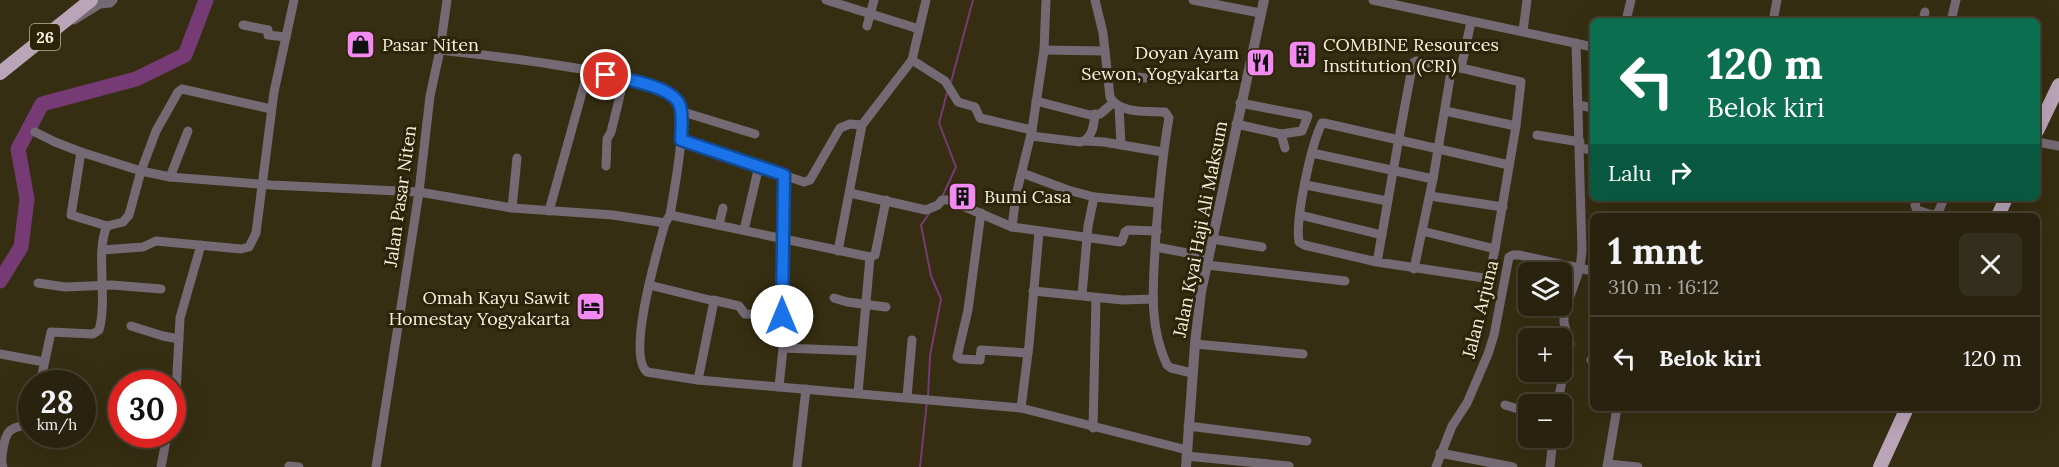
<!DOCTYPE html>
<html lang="id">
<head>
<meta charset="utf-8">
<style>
  body { margin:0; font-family:Lora,serif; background:#342f1c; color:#f1f3f6; height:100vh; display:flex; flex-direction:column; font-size:22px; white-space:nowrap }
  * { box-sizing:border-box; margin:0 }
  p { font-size:20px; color:#a5a49e }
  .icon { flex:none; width:33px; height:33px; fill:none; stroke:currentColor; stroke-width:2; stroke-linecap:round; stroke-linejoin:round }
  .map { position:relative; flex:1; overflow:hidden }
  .panel { position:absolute; left:1590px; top:213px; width:450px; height:198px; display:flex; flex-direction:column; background:#28220e; border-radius:9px; box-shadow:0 6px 24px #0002,0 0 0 2px #443f2e }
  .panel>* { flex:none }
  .hud { position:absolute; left:1590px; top:18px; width:450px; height:183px; border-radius:9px; box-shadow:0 6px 24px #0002,0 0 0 2px #443f2e; background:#0b6e4f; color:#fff; overflow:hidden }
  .buttons { position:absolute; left:1518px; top:262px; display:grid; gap:12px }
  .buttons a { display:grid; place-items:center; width:54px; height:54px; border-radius:9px; background:#28220e; box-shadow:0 6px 24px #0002,0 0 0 2px #443f2e; font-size:30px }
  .speed { position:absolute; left:18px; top:370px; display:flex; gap:12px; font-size:30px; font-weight:700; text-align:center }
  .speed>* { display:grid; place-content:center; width:78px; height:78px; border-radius:50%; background:#28220e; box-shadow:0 6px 24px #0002,0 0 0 2px #443f2e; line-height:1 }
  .speed small { font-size:15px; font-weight:400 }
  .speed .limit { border:9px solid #d22; background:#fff; color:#111 }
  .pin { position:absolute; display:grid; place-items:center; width:51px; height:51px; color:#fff; margin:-26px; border:3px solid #fff; border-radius:50%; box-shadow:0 2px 6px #0007 }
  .me { position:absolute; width:66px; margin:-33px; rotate:0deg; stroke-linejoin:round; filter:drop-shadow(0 0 4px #0008) }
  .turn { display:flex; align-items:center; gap:21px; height:126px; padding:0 18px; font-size:27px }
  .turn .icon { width:78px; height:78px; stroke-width:2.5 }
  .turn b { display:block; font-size:42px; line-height:51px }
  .then { display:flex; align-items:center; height:57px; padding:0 18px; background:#0003; gap:12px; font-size:22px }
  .round { display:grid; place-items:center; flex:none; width:63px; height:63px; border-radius:9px; background:#342f1c }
  .overview { display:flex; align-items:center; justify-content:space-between; height:102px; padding:0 18px }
  h1 { font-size:36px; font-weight:700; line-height:45px }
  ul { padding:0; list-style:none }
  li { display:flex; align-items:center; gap:18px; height:84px; padding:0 18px; border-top:2px solid #443f2e }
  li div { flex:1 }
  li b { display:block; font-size:22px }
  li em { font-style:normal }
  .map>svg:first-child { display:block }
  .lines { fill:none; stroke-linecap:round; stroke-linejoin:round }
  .stream { stroke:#763b75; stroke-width:2 }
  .river { stroke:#763b75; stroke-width:15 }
  .minor { stroke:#746a74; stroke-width:9 }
  .tertiary { stroke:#746a74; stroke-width:10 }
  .primary { stroke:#baa4b8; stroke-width:14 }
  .route-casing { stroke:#114b97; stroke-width:15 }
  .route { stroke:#1a73e8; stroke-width:10 }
  .labels { text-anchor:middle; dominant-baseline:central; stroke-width:6; stroke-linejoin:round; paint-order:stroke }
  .shield { fill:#2c2408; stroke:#b9b49f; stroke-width:1.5 }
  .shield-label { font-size:16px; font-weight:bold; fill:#f5f1e0 }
  .poi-label { font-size:18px; fill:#f5f1e0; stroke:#2c2408; text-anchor:start }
  .street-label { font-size:18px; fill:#f5f1e0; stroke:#2c2408 }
</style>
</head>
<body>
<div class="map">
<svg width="2059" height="467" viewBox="0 0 2059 467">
  <rect width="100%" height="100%" fill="#362e12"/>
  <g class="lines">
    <g class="stream">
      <polyline points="951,82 973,0"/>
      <polyline points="942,197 956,167 939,123 947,93"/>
      <polyline points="928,396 930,356 941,299 931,276 921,225 931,211"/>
      <polyline points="920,467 927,401"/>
    </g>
    <polyline class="river" points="0,281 21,247 27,199 18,149 42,104 136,79 185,55 206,0"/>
    <g class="minor">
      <polyline points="826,0 919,29"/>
      <path d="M1095,0l8,33 7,64c8,17 39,14 55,15l4,6c-7,38 -10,76 -13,115 -2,45 -9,90 11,132l4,3 21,5"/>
      <polyline points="1193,0 1260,13"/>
      <polyline points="1373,0 1593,47"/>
      <polyline points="74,20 100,4 110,3 113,0"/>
      <polyline points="1626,21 1631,0"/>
      <polyline points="1773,21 1777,0"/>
      <polyline points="1923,21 1925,12"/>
      <polyline points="1951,21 1956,0"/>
      <polyline points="243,25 268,30 268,35 286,37"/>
      <polyline points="867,26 874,0"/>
      <polyline points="1523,31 1527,0"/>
      <path d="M440,50c39,5 226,22 239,55 8,20 -5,86 -9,110l-5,8c-7,26 -39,132 -18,149l51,8 323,28 166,42"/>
      <polyline points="1044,50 1105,51"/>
      <polyline points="912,60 945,81 958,102 975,107 980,118 1032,130"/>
      <polyline points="1461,68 1471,22"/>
      <polyline points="1107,73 1145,78"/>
      <polyline points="1036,101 1090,115 1100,114 1113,103"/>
      <polyline points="1240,103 1308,116 1302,131 1281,134"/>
      <polyline points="1578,105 1593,108"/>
      <polyline points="1119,106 1121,145"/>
      <polyline points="680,111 755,134"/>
      <polyline points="1445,111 1516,126"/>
      <polyline points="1236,124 1281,134 1285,148"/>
      <polyline points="35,132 55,142 81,152 141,171 170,177 271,185 419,192 512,208 613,215 665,223"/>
      <polyline points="1537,135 1580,142"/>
      <path d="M1031,136l49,6c12,-2 14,-17 15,-28"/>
      <polyline points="681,140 804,182 810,180 840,128 850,124 862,125 912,60 926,0"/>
      <polyline points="1085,141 1104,142 1163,152"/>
      <polyline points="2037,142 2059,146"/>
      <polyline points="1580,148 1593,150"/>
      <polyline points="81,152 71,215 107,226"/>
      <polyline points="1312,153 1433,179"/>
      <polyline points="606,166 607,139 611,132 624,79"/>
      <polyline points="1022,173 1068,190 1094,197 1158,203"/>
      <polyline points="170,177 188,131"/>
      <polyline points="1306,185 1387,201"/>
      <polyline points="850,193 926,210 938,205 942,200 949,200 1012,227 1120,242 1122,241 1125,232 1128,230 1157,231"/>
      <polyline points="1430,196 1503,207"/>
      <polyline points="1917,198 1915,205 1917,210 1932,215 1938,213 1944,198"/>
      <polyline points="512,208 517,158"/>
      <polyline points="549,211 588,71"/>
      <polyline points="981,213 968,310 957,357 960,359 980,360 981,350 1028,353"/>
      <polyline points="670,215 870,257 858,393"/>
      <polyline points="1300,215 1382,235"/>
      <polyline points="719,225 723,208"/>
      <polyline points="1012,227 1016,195 1032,130 1044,50 1046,0"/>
      <polyline points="744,230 759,166"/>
      <polyline points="1422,231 1495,249"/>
      <polyline points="1212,239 1262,247"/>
      <polyline points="1156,247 1208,257"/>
      <polyline points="103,250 143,247 156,241 241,249 249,247 256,233 274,92 294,0"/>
      <polyline points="838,251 862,125"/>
      <polyline points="870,257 875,255 886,200"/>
      <path d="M1377,262c12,-66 23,-133 36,-199l3,-2 45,7 60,14 -5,44 -21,123 -5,23 -6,6 -107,-16 -73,-17 -5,-3c-4,-23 12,-97 23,-119h2l185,42"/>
      <polyline points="1207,265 1345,281"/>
      <polyline points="1414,269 1433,179 1452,66"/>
      <polyline points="38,283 65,287 112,285 161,289"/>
      <polyline points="649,285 714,301 698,380"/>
      <polyline points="1033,291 1123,300 1153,299"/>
      <polyline points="1082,295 1088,226 1094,197"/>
      <polyline points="834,298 847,302 886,307"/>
      <polyline points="713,300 739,306 745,314 782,316"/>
      <polyline points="131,326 163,336 179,339"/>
      <polyline points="1195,344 1303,354"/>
      <polyline points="783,348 784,175"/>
      <polyline points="0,354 44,362"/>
      <polyline points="1591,360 1593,360"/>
      <path d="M40,384l11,-52 42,2 6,-4c9,-30 -4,-79 8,-104l16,-4 6,-7 12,-44 15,-40 22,-39 4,-3 89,20"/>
      <polyline points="779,387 783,348 861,351"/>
      <polyline points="907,397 912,340"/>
      <polyline points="1505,405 1528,412"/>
      <polyline points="1557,405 1570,344 1564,323 1564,313 1580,268 1582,251 1576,43"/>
      <polyline points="1021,408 1029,345 1039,232"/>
      <polyline points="172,410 176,393 180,318 201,245"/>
      <polyline points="1188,426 1307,441"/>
      <polyline points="1093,428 1096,298"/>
      <polyline points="1440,453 1513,467"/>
      <polyline points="1186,456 1289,466"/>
      <polyline points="1608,464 1638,467"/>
      <polyline points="289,466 299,467"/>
      <path d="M3,467c-3,-7 1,-33 8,-37 8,-6 15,-2 21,-12"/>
      <polyline points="161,467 167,435"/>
      <polyline points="376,467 419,192 430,96 440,50 447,0"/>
      <polyline points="797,467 806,389"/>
      <polyline points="1436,467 1452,426 1467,403 1488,354 1494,335 1509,257 1513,255 1519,255 1593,271"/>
      <polyline points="1550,467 1553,438"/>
      <polyline points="1607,467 1617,408"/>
    </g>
    <polyline class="tertiary" points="1186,467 1195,344 1201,292 1264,0"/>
    <g class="primary">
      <polyline points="0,73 91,0"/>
      <polyline points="2037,131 2059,85"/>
      <polyline points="1998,216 2006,198"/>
      <polyline points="1880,467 1907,408"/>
    </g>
  </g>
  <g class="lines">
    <defs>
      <path id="route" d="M606,75c18,4 68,11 74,31 3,10 1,24 1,34l103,35 -2,141"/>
    </defs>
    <use href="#route" class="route-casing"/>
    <use href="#route" class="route"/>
  </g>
  <defs>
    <symbol id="shop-square" viewBox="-11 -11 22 22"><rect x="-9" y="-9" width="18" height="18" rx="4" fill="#f38af1" stroke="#2c2408"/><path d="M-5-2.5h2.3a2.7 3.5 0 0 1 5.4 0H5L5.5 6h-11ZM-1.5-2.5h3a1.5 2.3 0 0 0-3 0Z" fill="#111"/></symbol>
    <symbol id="building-square" viewBox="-11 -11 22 22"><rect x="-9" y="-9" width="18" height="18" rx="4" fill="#f38af1" stroke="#2c2408"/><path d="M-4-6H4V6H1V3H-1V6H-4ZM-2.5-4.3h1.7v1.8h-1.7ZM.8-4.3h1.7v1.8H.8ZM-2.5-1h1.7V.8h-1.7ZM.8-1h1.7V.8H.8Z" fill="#111"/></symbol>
    <symbol id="restaurant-square" viewBox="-11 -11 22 22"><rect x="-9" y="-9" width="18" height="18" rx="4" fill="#f38af1" stroke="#2c2408"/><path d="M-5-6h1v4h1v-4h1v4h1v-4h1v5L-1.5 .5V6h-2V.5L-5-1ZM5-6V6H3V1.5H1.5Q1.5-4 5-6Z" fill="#111"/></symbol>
    <symbol id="hotel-square" viewBox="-11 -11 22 22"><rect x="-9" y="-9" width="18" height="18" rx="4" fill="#f38af1" stroke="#2c2408"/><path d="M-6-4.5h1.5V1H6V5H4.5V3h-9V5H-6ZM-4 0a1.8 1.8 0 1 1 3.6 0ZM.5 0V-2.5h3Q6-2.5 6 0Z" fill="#111"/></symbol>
  </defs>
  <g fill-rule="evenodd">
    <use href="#shop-square" x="344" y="28" width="33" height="33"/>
    <use href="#building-square" x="1286" y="38" width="33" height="33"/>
    <use href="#restaurant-square" x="1244" y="46" width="33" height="33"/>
    <use href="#building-square" x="946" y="180" width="33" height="33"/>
    <use href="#hotel-square" x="574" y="290" width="33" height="33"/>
  </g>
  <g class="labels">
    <rect class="shield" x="30" y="24" width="30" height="26" rx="4.5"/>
    <g class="shield-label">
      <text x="45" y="37">26</text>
    </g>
    <g class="poi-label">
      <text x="382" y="44">Pasar Niten</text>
      <text x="1323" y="44">COMBINE Resources<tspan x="1323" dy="21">Institution (CRI)</tspan></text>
      <text x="1239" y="52" text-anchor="end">Doyan Ayam<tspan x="1239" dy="21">Sewon, Yogyakarta</tspan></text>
      <text x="984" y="196">Bumi Casa</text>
      <text x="570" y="297" text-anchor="end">Omah Kayu Sawit<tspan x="570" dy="21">Homestay Yogyakarta</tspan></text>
    </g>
    <g class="street-label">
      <text transform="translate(400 196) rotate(-82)">Jalan Pasar Niten</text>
      <text transform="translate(1200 229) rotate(-79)">Jalan Kyai Haji Ali Maksum</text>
      <text transform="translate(1480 309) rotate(-76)">Jalan Arjuna</text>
    </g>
  </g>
</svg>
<div class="buttons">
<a><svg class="icon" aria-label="layers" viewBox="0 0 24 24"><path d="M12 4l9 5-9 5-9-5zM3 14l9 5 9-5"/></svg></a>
<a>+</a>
<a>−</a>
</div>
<div class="speed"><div>28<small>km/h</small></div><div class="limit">30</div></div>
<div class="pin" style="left:606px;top:75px;background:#d93025"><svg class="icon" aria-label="arrive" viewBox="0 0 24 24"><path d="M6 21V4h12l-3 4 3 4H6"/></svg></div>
<svg class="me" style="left:782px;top:316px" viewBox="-20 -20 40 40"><circle r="19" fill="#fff"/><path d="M0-13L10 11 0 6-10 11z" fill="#1a73e8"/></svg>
<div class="hud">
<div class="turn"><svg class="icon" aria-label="left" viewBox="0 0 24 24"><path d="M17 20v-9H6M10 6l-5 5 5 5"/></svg><div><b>120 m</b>Belok kiri</div></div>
<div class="then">Lalu<svg class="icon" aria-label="right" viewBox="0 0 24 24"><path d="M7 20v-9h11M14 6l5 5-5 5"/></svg></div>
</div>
<section class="panel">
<div class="overview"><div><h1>1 mnt</h1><p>310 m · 16:12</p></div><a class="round"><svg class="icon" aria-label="close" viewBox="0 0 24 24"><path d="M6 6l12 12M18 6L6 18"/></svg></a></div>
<ul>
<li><svg class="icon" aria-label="left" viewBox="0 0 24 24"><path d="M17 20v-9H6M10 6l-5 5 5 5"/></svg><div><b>Belok kiri</b></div><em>120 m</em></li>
</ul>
</section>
</div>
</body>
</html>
